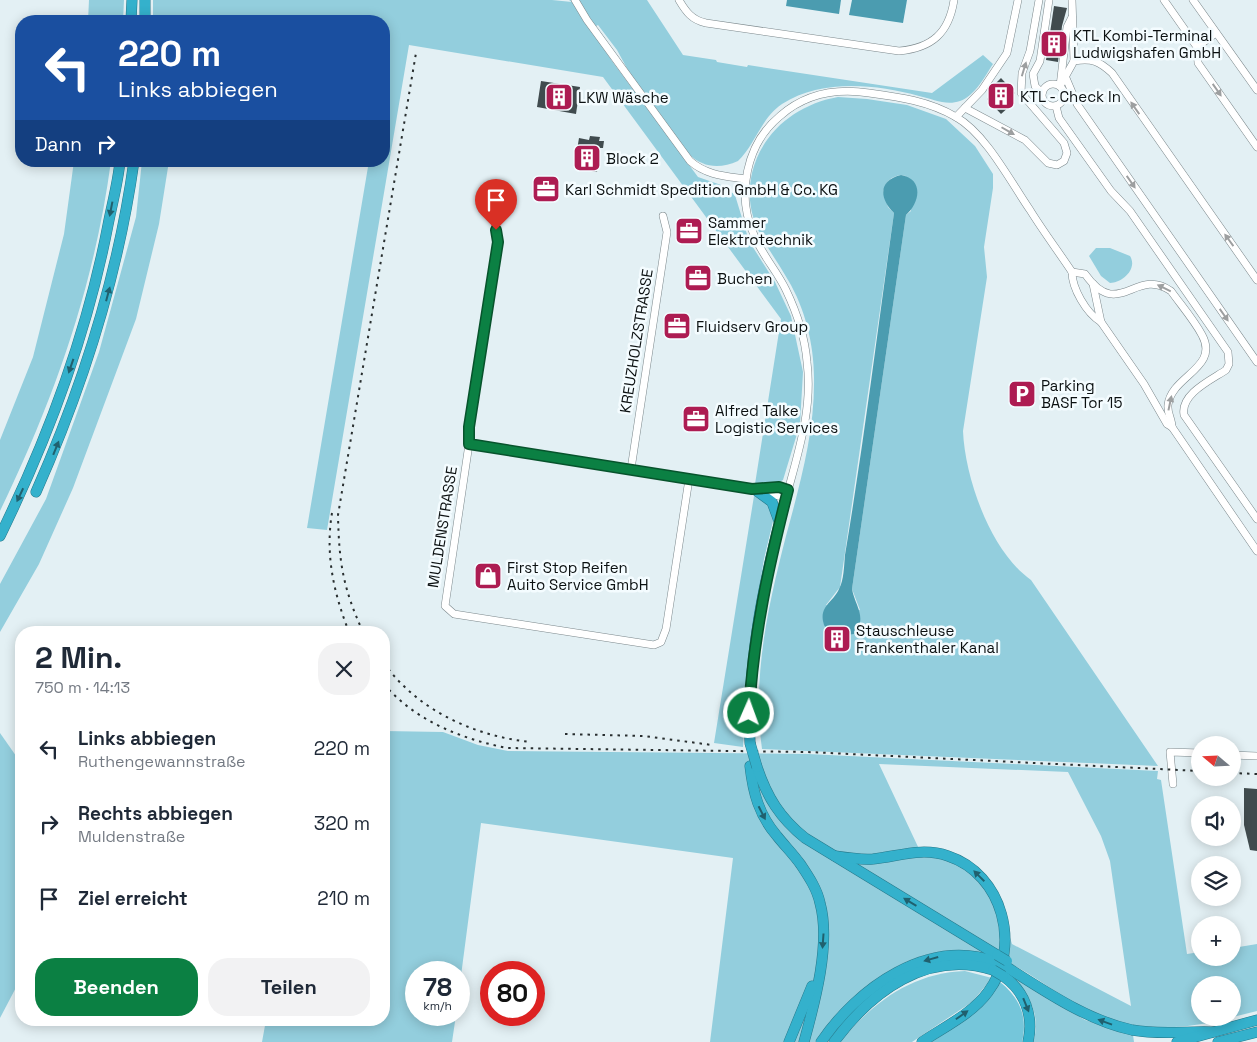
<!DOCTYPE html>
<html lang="de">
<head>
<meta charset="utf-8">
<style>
  body { margin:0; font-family:"Space Grotesk",sans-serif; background:#f2f2f3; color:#1f2937; height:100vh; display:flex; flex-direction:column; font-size:19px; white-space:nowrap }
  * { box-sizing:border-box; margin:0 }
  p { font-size:16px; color:#747a83 }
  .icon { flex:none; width:28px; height:28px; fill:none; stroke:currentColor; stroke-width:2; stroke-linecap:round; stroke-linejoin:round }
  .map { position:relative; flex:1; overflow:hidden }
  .drawer { position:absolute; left:15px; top:626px; width:375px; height:400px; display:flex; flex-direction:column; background:#fff; border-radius:20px; box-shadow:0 2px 12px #0003 }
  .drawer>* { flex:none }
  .top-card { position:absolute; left:15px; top:15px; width:375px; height:152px; border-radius:20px; box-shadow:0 2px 12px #0003; background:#1a4fa0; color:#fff; overflow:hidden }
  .needle { width:32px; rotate:289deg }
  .buttons { position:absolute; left:1191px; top:736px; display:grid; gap:10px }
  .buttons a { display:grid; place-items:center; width:50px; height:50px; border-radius:50%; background:#fff; box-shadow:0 2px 12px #0003; font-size:25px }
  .speed { position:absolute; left:405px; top:961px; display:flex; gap:10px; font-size:25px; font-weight:700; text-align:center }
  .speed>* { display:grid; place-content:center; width:65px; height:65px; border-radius:50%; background:#fff; box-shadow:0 2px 12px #0003; line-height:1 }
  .speed small { font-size:12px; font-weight:400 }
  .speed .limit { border:8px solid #d22; background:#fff; color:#111 }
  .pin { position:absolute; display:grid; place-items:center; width:42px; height:42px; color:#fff; margin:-51px -21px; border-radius:50% 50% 50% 0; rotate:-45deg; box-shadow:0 0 5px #0007 }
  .pin .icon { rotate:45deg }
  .me { position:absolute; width:55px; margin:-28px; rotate:2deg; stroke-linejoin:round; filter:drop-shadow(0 0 4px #0008) }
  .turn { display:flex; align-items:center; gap:18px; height:105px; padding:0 20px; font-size:22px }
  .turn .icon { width:65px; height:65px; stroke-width:2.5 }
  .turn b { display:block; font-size:35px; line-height:42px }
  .then { display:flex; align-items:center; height:48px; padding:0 20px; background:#0003; gap:10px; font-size:19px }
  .round { display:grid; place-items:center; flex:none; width:52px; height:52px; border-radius:20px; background:#f2f2f3 }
  .head { display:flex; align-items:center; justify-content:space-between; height:85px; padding:0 20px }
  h1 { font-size:30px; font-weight:700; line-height:38px }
  .button { display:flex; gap:10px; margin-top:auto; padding:10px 20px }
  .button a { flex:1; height:58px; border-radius:20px; background:#0b8043; color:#fff; font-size:20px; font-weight:700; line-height:58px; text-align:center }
  .button a+a { background:#f2f2f3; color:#1f2937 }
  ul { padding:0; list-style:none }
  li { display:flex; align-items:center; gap:15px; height:75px; padding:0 20px }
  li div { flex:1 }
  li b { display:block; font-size:19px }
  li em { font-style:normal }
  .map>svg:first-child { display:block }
  .green { fill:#93cedd; fill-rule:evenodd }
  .forest { fill:#75c6da }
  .water { fill:#4b9cb0 }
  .building { fill:#404b4e }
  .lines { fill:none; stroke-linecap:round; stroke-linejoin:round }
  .minor-casing { stroke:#7b878b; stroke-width:8 }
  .highway-casing { stroke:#26798b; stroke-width:11 }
  .minor { stroke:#fff; stroke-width:7 }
  .highway { stroke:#34b1cc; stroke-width:10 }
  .rail { stroke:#282e2f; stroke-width:2; stroke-dasharray:2.5 5; stroke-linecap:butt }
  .highway-bridge-casing { stroke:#26798b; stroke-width:11; stroke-linecap:butt }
  .highway-bridge { stroke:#34b1cc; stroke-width:10 }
  .oneway { fill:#9d9fa0 }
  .oneway2 { fill:#20606e }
  .route-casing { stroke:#07532c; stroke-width:12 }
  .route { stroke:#0b8043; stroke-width:9 }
  .labels { text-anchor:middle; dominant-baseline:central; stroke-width:5; stroke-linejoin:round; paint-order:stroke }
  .poi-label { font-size:15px; fill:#0b1011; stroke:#f4fcff; text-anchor:start }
  .street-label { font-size:15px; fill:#0b1011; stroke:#f4fcff }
</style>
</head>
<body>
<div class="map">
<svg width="1257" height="1042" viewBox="0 0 1257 1042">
  <rect width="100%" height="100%" fill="#e3f0f4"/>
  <g class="green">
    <polygon points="89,0 124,0 123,21 88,21"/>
    <path d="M153,0h399l20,2 -3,-2h78l36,55 33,5 1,2 30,5 1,-2 184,28 51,-38 10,9c-8,12 -18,32 -33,37 -14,5 -27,-2 -41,-5 -45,-12 -97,-17 -137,8 -21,14 -27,41 -44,57 -18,8 -35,7 -49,-7l-60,-82 -12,-22 -19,-25 -7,4 21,32 86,116 26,9 11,9 14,46 26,41 16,34 12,56 -3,52 -17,56 -7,4h-21l26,-165 -178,-242 -194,-32 -82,485 -20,-2 62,-367h15v-85l2,-15h-2v-40h-231z"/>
    <path d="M838,97l29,2 40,6 39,14 29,27 18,28v14l-9,59 3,30 -24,154c2,48 28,121 68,149l127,186 -396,-17c-10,-72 6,-143 24,-213 14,-52 29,-104 28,-159 0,-32 -9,-69 -26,-97 -21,-37 -46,-60 -36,-107 10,-42 46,-69 86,-76zM901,175l5,1 5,35 -5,4 -54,374 8,21 -34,-5 14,-18 54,-374 -6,-6 -5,-16c4,-10 7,-14 18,-16z"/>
    <path d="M74,161h37c-17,126 -56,236 -111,350v-71l33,-83 31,-123z"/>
    <polygon points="142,161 169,161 159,224 136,319 73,488 39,564 0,632 0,584 46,499 99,352 136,217"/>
    <path d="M1096,248h14l20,8c8,13 -8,27 -20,27l-9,-7 -12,-20z"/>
    <polygon points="754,496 767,500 774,517 764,559 749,649 743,747 714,743"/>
    <path d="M384,731l59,1 35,13 30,6 300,3 350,17 -1,8 4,1 26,174 13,-2v6h32l1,-10 24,-4v67l-24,6 -1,-32h-32v33h32c-39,9 -77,14 -116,4 -36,-10 -67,-37 -99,-55 -80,-45 -155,10 -202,75h-105l23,-184 -252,-35 -22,168v-19h-43v43h40l-4,27h-190l4,-22h118zM879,764l189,8 33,64 9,25 21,145 -119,-62 -11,-35 -34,-44 -47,-14z"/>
    <polygon points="0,733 21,763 21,978 0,1018"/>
    <path d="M965,971l27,7 -20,24 -60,40h-72c33,-40 72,-69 125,-71z"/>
    <path d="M1016,978l69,42 48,15 1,7h-101c8,-23 -2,-46 -18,-62z"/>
  </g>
  <path class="forest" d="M1000,982c20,16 28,35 22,60h-90c26,-18 52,-33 68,-60z"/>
  <g class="water">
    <polygon points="787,0 841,0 839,14 786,6"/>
    <polygon points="852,0 907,0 903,23 849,15"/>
    <path d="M901,175c23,4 19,28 5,40l-54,374c3,17 16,29 2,45 -11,2 -29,2 -31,-13 -3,-15 11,-20 16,-32 5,-9 5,-23 6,-34 19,-113 33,-228 49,-342 -14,-14 -17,-32 7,-38z"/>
  </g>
  <g class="building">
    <polygon points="1054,6 1067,8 1062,26 1058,62 1046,60"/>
    <polygon points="1001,78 1015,93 1006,102 1010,106 1001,114 987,99 996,90 993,86"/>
    <polygon points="541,81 580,87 576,114 537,107"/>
    <polygon points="590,136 600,137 599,141 604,141 603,148 600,148 597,172 574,168 579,138 589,140"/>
    <polygon points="1244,788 1257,789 1257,851 1250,850 1244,825"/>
  </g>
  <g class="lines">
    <defs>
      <g id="minor">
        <path d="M575,0l12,20 103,141c16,14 34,15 55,18"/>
        <path d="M679,0c7,12 13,20 27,23l193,28c33,-3 50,-18 55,-51"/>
        <polyline points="1072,0 1074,61"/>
        <polyline points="1164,0 1197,47 1198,63 1257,147"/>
        <polyline points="1193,0 1257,90"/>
        <polyline points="1197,47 1216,33"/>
        <polyline points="1066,78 1077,104 1257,362"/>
        <circle cx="1053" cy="95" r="11"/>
        <path d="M1060,86l14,-25c18,-3 25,0 38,12l145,207"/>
        <polyline points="1060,86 1067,27 1072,17"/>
        <polyline points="1042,93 1035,86 1033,74 1040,61 1049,0"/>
        <path d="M1056,106l3,12 52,73 19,20 98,141 1,12 -3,6c-15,10 -46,24 -42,45l73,104"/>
        <polyline points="965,108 1025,140 1048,163 1057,165 1064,161 1067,153 1064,143 1021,93 1022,73 1030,51 1039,0"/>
        <polyline points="956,117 982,90 1007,53 1018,0"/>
        <polyline points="494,217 498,242 469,427 469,444 445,606 454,614 654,645 661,642 666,629 689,479"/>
        <path d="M1072,272l13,2c34,48 50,-8 86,17 10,14 23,29 31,44 18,33 -31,41 -34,70 -1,8 4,14 4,22l85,124"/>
        <polyline points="1093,284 1101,322 1144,384 1167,424 1172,427"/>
        <path d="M469,444l283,45 34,9c12,-45 27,-89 21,-136 -2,-25 -10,-49 -21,-72 -9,-19 -24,-35 -32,-55 -18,-40 -8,-91 26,-119 25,-22 56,-28 89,-23 30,4 60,8 87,24 30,17 54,64 74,93 13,21 28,41 42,62 0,16 14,41 29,50"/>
        <polyline points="631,469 667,232 663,216"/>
        <polyline points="754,489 779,487 788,490"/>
        <polyline points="1232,755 1257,756"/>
        <polyline points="1173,784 1170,752 1200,753"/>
      </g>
      <g id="highway">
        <polyline points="131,21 132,0"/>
        <polyline points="145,21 145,0"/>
        <polyline points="757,491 772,502 779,521"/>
        <path d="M36,492c47,-106 82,-216 98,-331"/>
        <path d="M0,536c49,-100 87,-202 108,-311 4,-21 10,-42 12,-64"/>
        <path d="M750,743c-3,-83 14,-164 36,-245"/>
        <path d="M750,766c3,27 9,49 27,70 8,10 17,19 24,29 8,12 16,24 19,38 11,40 -5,99 -16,139"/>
        <path d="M757,767c10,30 23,51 48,71l192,117"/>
        <path d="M835,856c13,2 26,4 38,3 27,-3 49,-12 75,-3 55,18 74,91 40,136 -16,22 -44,35 -66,50"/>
        <path d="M1005,966c40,25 81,54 127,64 27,5 54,1 81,2"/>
        <path d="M1003,976c22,15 31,40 25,66"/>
        <polyline points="789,1042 812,986"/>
        <path d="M821,1042c37,-54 107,-105 175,-80"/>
        <path d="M834,1042c37,-50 93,-93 159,-72"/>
        <polyline points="1177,1042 1257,1020"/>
        <polyline points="1218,1042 1257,1032"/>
      </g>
    </defs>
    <use href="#minor" class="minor-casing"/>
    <use href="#highway" class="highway-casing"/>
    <use href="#minor" class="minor"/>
    <use href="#highway" class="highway"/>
    <g class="rail">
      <path d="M332,513c-7,42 2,81 17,119"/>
      <path d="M363,632c-20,-44 -24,-69 -25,-117l78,-462"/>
      <path d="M384,663c33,47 90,73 146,79"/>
      <path d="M384,684c31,37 78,55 123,64l301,4 392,19"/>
      <polyline points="565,734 644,736 712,745"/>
      <polyline points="1232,773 1257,774"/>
    </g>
    <defs>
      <g id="highway-bridge">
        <polyline points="750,743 757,767"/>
        <polyline points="997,955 1007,961"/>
        <polyline points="993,970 1003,976"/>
      </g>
    </defs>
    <use href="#highway-bridge" class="highway-bridge-casing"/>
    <use href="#highway-bridge" class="highway-bridge"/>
  </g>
  <defs><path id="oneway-solid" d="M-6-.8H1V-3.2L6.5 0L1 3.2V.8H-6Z" transform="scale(1.25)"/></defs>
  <g class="oneway">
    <use href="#oneway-solid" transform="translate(1024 69) rotate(-73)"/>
    <use href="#oneway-solid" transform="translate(1217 90) rotate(55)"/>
    <use href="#oneway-solid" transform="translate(1135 108) rotate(-125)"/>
    <use href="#oneway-solid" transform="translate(1008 131) rotate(30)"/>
    <use href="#oneway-solid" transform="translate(1131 182) rotate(55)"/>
    <use href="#oneway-solid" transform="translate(1229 240) rotate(-126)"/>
    <use href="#oneway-solid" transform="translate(1164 288) rotate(-154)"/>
    <use href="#oneway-solid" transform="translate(1224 315) rotate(55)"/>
    <use href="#oneway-solid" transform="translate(1170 403) rotate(-78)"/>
  </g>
  <g class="oneway2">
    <use href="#oneway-solid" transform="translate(111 209) rotate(101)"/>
    <use href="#oneway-solid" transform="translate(108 294) rotate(-75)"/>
    <use href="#oneway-solid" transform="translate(71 366) rotate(109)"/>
    <use href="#oneway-solid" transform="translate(56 448) rotate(-68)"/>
    <use href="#oneway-solid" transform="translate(20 495) rotate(115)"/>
    <use href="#oneway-solid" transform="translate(762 813) rotate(63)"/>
    <use href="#oneway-solid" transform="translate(979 876) rotate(-135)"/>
    <use href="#oneway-solid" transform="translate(910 902) rotate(-149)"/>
    <use href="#oneway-solid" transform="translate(823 941) rotate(94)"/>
    <use href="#oneway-solid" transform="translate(931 959) rotate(164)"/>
    <use href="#oneway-solid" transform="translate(1026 1005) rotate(68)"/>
    <use href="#oneway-solid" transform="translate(962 1015) rotate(-35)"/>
    <use href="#oneway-solid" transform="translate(1105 1022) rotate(-160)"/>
  </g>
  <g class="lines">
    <defs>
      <path id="route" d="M496,230l2,12 -29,185v17l283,45 27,-2 9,3c-19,74 -35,146 -39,223"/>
    </defs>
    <use href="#route" class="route-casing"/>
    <use href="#route" class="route"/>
  </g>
  <defs>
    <symbol id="building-square" viewBox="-11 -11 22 22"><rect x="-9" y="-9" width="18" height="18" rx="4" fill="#ad1c52" stroke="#f4fcff"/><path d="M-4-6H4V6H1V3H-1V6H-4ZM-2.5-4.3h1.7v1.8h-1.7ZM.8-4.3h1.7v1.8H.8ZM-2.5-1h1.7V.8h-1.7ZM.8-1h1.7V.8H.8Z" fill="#fff"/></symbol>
    <symbol id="office-square" viewBox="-11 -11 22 22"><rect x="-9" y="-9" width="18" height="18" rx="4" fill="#ad1c52" stroke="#f4fcff"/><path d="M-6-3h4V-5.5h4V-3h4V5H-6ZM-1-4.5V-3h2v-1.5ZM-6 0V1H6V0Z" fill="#fff"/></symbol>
    <symbol id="parking-square" viewBox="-11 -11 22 22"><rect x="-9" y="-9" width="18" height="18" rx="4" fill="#ad1c52" stroke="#f4fcff"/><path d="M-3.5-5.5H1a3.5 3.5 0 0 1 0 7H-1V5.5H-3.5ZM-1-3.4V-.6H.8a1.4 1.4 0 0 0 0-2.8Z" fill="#fff"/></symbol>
    <symbol id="shop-square" viewBox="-11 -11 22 22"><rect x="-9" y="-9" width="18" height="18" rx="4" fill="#ad1c52" stroke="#f4fcff"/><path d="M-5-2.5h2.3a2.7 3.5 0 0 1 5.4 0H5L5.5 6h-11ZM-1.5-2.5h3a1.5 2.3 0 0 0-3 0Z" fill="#fff"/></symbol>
  </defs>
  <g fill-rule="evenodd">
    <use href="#building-square" x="1038" y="28" width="32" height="32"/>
    <use href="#building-square" x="985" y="80" width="32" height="32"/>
    <use href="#building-square" x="543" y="81" width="32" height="32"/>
    <use href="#building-square" x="571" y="142" width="32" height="32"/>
    <use href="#office-square" x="530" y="173" width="32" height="32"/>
    <use href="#office-square" x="673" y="215" width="32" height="32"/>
    <use href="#office-square" x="682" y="262" width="32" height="32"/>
    <use href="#office-square" x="661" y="310" width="32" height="32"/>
    <use href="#parking-square" x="1006" y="378" width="32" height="32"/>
    <use href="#office-square" x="680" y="403" width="32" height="32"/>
    <use href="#shop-square" x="472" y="560" width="32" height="32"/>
    <use href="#building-square" x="821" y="623" width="32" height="32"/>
  </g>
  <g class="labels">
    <g class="poi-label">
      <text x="1073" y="35">KTL Kombi-Terminal<tspan x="1073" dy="17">Ludwigshafen GmbH</tspan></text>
      <text x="1020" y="96">KTL - Check In</text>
      <text x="578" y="97">LKW Wäsche</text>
      <text x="606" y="158">Block 2</text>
      <text x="565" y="189">Karl Schmidt Spedition GmbH &amp; Co. KG</text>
      <text x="708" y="222">Sammer<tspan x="708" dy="17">Elektrotechnik</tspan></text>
      <text x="717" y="278">Buchen</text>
      <text x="696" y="326">Fluidserv Group</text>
      <text x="1041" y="385">Parking<tspan x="1041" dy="17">BASF Tor 15</tspan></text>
      <text x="715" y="410">Alfred Talke<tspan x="715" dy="17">Logistic Services</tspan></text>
      <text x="507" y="567">First Stop Reifen<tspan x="507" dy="17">Auito Service GmbH</tspan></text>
      <text x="856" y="630">Stauschleuse<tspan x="856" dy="17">Frankenthaler Kanal</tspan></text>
    </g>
    <g class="street-label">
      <text transform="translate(636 341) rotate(-81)">KREUZHOLZSTRASSE</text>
      <text transform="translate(442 527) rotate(-81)">MULDENSTRASSE</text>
    </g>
  </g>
</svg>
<div class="buttons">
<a><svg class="needle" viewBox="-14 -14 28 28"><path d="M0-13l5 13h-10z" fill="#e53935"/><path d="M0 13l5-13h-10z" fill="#747a83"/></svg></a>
<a><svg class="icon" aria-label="sound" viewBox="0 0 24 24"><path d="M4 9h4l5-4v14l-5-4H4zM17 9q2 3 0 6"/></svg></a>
<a><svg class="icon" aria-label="layers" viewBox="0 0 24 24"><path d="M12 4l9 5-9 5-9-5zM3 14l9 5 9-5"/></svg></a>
<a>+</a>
<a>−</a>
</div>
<div class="speed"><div>78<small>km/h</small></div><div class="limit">80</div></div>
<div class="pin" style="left:496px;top:230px;background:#d93025"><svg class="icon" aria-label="arrive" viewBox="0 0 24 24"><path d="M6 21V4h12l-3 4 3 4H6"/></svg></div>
<svg class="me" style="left:749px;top:713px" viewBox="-20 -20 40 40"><circle r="17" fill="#0b8043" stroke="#fff" stroke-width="3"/><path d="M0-11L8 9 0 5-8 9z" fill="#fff"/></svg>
<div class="top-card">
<div class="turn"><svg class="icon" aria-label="left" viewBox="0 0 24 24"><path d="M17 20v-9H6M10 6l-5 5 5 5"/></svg><div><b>220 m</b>Links abbiegen</div></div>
<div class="then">Dann<svg class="icon" aria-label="right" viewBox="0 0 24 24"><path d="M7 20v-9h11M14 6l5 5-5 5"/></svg></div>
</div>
<section class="drawer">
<div class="head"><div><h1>2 Min.</h1><p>750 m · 14:13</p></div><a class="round"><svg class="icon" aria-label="close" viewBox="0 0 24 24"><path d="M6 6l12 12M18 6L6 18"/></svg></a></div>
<ul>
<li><svg class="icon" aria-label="left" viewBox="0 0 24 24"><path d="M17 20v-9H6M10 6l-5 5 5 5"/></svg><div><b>Links abbiegen</b><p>Ruthengewannstraße</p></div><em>220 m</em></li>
<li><svg class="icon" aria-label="right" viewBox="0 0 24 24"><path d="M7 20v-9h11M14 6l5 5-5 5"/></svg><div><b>Rechts abbiegen</b><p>Muldenstraße</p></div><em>320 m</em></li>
<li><svg class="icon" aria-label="arrive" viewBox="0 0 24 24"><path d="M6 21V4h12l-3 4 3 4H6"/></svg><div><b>Ziel erreicht</b></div><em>210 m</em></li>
</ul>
<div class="button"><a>Beenden</a><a>Teilen</a></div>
</section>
</div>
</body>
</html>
